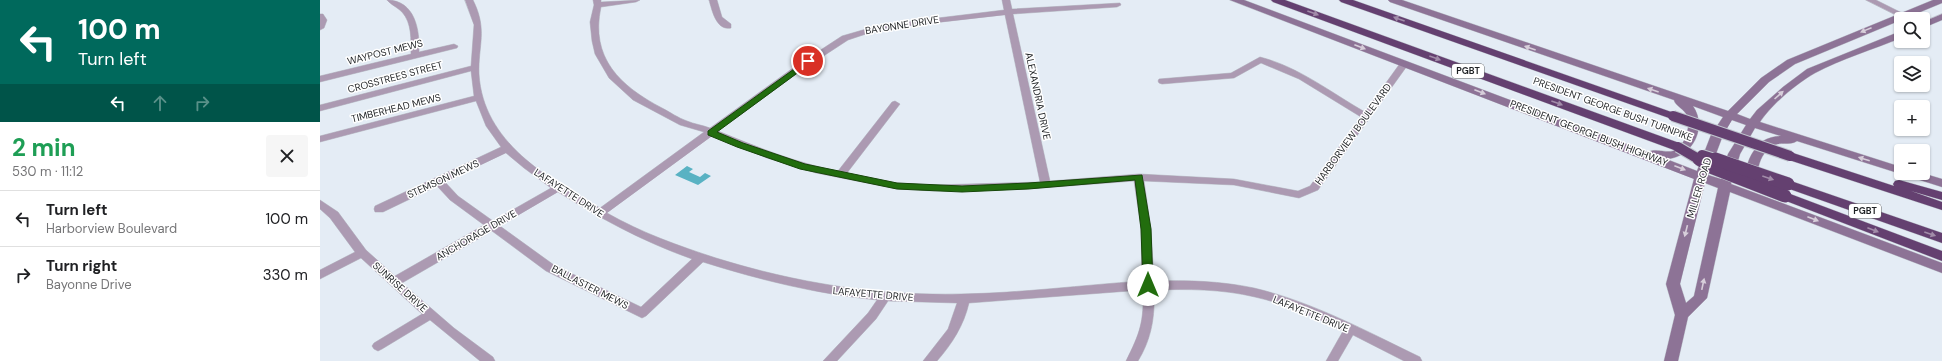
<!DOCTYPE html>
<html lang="en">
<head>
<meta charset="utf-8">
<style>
  body { margin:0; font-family:"DM Sans",sans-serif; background:#f6f6f6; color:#202124; height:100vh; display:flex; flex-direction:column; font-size:15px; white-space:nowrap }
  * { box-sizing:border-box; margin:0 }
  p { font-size:13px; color:#757577 }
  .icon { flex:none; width:22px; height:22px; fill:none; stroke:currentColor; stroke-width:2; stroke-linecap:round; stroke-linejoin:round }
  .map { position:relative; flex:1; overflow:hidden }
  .details { display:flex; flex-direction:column; background:#fff; width:320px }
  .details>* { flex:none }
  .hud { background:#00695c; color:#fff; overflow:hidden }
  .controls { position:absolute; left:1574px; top:12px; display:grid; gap:8px }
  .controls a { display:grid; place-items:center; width:36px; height:36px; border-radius:4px; background:#fff; box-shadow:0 1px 3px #0004; font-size:20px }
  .pin { position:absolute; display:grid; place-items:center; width:34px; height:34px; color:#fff; margin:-17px; border:2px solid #fff; border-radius:50%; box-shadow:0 1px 4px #0007 }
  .me { position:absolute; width:44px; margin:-22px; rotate:0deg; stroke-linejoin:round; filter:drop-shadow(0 0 3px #0008) }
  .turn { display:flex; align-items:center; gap:14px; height:84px; padding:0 12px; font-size:18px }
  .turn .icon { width:52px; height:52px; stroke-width:2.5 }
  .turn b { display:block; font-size:28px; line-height:34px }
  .lanes { display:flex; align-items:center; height:38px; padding:0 12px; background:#0003; justify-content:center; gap:20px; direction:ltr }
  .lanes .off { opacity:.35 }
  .round { display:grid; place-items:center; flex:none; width:42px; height:42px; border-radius:4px; background:#f6f6f6 }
  .summary { display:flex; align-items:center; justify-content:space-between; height:68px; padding:0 12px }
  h1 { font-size:24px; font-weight:700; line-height:30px; color:#1e9e55 }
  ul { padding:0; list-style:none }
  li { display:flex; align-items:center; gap:12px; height:56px; padding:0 12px; border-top:1px solid #e0e0e0 }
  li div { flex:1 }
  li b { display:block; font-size:15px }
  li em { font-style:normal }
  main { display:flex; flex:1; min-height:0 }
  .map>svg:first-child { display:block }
  .water { fill:#59b2c3 }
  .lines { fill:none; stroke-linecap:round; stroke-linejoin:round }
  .street-casing { stroke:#c0c7cf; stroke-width:1 }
  .secondary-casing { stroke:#c0c7cf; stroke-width:1 }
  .highway-casing { stroke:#c0c7cf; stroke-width:1 }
  .street { fill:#ac9ab2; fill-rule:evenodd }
  .secondary { fill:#8d7396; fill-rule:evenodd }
  .highway { fill:#644070; fill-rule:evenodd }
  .highway-bridge-far1-casing { stroke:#c0c7cf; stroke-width:12; stroke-linecap:butt }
  .highway-bridge-casing { stroke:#c0c7cf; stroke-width:14; stroke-linecap:butt }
  .highway-bridge-far1 { stroke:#644070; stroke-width:10 }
  .highway-bridge { stroke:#644070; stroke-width:13 }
  .oneway { fill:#a28ca9 }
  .oneway2 { fill:#d7ceda }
  .route { fill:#226d0e; stroke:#164709 }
  .labels { text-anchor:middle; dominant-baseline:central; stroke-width:3; stroke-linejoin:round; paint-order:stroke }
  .shield { fill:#fff; stroke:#626466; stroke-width:1 }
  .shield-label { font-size:9px; font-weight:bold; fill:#1e2124 }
  .street-label { font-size:10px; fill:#1e2124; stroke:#fff }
</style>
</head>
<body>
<main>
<section class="details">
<div class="hud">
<div class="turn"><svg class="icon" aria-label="left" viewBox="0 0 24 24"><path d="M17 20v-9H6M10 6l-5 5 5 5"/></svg><div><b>100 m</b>Turn left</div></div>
<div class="lanes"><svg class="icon" aria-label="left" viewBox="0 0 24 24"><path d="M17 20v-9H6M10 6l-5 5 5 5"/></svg><svg class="icon off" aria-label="ahead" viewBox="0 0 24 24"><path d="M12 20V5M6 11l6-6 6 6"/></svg><svg class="icon off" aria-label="right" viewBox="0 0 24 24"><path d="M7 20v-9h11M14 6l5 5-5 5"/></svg></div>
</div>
<div class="summary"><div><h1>2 min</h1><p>530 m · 11:12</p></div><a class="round"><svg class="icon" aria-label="close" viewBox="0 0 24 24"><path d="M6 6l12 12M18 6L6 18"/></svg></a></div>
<ul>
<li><svg class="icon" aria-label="left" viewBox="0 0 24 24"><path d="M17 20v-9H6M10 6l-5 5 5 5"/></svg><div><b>Turn left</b><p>Harborview Boulevard</p></div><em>100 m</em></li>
<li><svg class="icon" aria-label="right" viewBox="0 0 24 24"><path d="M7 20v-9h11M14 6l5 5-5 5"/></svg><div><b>Turn right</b><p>Bayonne Drive</p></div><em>330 m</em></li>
</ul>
</section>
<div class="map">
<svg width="1622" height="361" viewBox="0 0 1622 361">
  <rect width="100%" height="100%" fill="#e4ecf5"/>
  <polygon class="water" points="367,166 373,169 369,172 380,177 385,173 391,176 378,185 355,175"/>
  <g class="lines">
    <defs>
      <g id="street">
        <path d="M67,0c28,0 33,30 32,52l35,-8 4,2 -1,2 -137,34v-6l91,-22c0,-14 1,-31 -9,-42 -5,-5 -11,-7 -15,-12z"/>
        <path d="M145,0h8c15,30 5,45 6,74 4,68 68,104 121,134l104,-76 -24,-7 -47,-25 -24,-22 -14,-24 -3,-13 -2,-19 4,-17 -1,-5h8v2l39,-2 -4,2 -35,5c-11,51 19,79 61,101 8,4 16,10 25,13 7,3 15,4 23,7l83,-60 49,-32 38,-11 124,-15 -2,-10h8l2,9 108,-6 1,2 -4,2 -104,7 37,167 89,-7 95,5 64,12 12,-5 51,-69 -62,-38 -38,-16 -27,15 -72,6 -3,-1 -1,-2 1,-2 72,-6 29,-16c39,10 70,35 105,55l36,-50h6l1,2 -1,2 -89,124 -19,8 -65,-13 -90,-4 7,48 3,52c33,-1 67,0 100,7 59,14 112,43 166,69l2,4h-18l-51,-26 -15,26h-12l17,-30c-28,-14 -57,-27 -88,-34 -33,-8 -68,-8 -101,-7 1,26 -2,48 -16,71h-12c14,-28 18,-39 17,-71l-174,13c-5,22 -17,41 -32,58h-14l25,-32 9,-26 -69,-2 -12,18 -39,42h-14l45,-48 9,-13c-60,-6 -117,-20 -174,-38l-57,54 -4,2 -96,-47 -54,-40 -90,52 52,45 39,29 2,4h-15l-50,-41 -48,29 -4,2 -4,-2 -2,-3 2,-3 48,-29 -61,-56 -41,21v-9l35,-18 -25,-34 -10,-9v-9l18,12 28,38 29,26 89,-51 -34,-25 -13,-14 -54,26h-8l-1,-3 1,-3 126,-59 -15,-21 -10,-25 -156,41v-6l154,-40 -3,-25 -151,40v-6l151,-39 3,-41zM685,15l35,167 -106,3 -37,-2 -50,-10 53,-69 -5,-3 -3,1 -54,69c-42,-8 -81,-24 -120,-40l81,-59 49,-32 33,-11zM392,136l55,22 49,15 81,16 37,2 94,-2 106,-8 7,48 1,52c-60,4 -120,12 -181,13 -83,2 -165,-11 -245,-36 -37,-12 -74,-25 -109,-45zM186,153l18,15 27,20 -58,33 -35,-25 -13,-14zM238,192c43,27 86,50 134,67l-51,48 -87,-42 -54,-39z"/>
        <path d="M389,0h8l5,17 9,7v4c-15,3 -19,-18 -22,-28z"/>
        <polygon points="1546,0 1556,0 1594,19 1584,19"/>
        <polygon points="0,14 3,14 7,20 4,28 0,30"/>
      </g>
      <g id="secondary">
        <path d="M910,0h14l404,152c8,-4 17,1 25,-1 12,-4 18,-24 14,-35 -2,-7 -12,-10 -13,-16l-284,-98 -2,-2h14l326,111 33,-33 26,-18 146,-60h9v3l-147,61 -26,18 -32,32 13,5 7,-9 26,-23 24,-18 94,-38v7c-27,11 -60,21 -86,35 -18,10 -44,32 -55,49l141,45v6h21l20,6v8l-145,-46c-7,5 -17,0 -25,5 -8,5 -13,15 -14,24 0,5 2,9 -1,13h-8c-8,-13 3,-34 14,-42 5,-3 12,-5 18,-5l-26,-8 -15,26 -9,30 211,79v10l-212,-81 -23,106 -19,19 -10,44h-14l11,-46 -9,-31 28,-105zM1373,106l30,11 -12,18 -14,36 -31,-12c26,-1 42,-31 27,-53zM1412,120l14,5 -18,29 -7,25 -13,-4 15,-40zM1385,183l13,5 -24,108 -8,7 -6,-19z"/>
        <polygon points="1622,14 1622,20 1603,28 1603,22"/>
      </g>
      <g id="highway">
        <polygon points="951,0 965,0 1362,144 1364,147 1362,150 1354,150 953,2"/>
        <polygon points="1019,0 1033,0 1357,114 1359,116 1357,118 1349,118 1021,2"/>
        <polygon points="1470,152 1574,186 1573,184 1575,181 1579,180 1622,192 1622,200 1591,191 1622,202 1622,210 1466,159 1464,156 1466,153"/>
        <polygon points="1468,180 1622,233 1622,243 1464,187 1462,184 1464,181"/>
        <polygon points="1465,192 1622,251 1622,261 1461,199 1459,196 1461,193"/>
      </g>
    </defs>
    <use href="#street" class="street-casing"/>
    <use href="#secondary" class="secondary-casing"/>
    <use href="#highway" class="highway-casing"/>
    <use href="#street" class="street"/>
    <use href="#secondary" class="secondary"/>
    <use href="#highway" class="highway"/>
    <defs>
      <g id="highway-bridge-far1">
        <polyline points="1353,116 1470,156"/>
        <polyline points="1358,147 1380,160"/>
        <polyline points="1382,155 1398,160"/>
      </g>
      <g id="highway-bridge">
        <polyline points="1379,159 1393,168 1465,196"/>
        <polyline points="1395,159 1468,184"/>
      </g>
    </defs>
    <use href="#highway-bridge-far1" class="highway-bridge-far1-casing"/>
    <use href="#highway-bridge" class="highway-bridge-casing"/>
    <use href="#highway-bridge-far1" class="highway-bridge-far1"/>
    <use href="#highway-bridge" class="highway-bridge"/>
  </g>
  <defs><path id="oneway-solid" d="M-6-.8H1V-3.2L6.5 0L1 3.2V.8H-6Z"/></defs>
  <g class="oneway">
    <use href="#oneway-solid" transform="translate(993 13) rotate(20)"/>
    <use href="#oneway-solid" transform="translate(1079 19) rotate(-160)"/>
    <use href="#oneway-solid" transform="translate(1115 58) rotate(20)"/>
    <use href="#oneway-solid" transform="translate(1237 103) rotate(20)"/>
    <use href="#oneway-solid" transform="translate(1448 178) rotate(19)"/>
    <use href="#oneway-solid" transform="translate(1553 230) rotate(21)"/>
    <use href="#oneway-solid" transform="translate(1610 234) rotate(19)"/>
  </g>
  <g class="oneway2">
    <use href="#oneway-solid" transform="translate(1546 30) rotate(158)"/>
    <use href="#oneway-solid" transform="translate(1040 47) rotate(21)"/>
    <use href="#oneway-solid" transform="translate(1210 48) rotate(-161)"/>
    <use href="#oneway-solid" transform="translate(1333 90) rotate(-161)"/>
    <use href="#oneway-solid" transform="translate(1160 92) rotate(21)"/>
    <use href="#oneway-solid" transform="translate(1459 95) rotate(-42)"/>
    <use href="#oneway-solid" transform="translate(1544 159) rotate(-163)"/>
    <use href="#oneway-solid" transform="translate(1360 168) rotate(21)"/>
    <use href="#oneway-solid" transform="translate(1493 219) rotate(21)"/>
    <use href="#oneway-solid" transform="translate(1366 231) rotate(104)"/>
    <use href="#oneway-solid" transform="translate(1383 284) rotate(-78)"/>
  </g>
  <polygon class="route" points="488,59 492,61 491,63 397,132 423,143 485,164 577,183 642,186 708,183 822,175 831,229 833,285 831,287 828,288 823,285 821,229 815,180 708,189 642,192 577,189 480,169 417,147 388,135 388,131"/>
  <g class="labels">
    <g class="shield">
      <rect x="1132" y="64" width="32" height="14" rx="3"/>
      <rect x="1529" y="204" width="32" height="14" rx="3"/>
    </g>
    <g class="shield-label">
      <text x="1148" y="71">PGBT</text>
      <text x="1545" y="211">PGBT</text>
    </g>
    <g class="street-label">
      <text transform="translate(582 25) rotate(-9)">BAYONNE DRIVE</text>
      <text transform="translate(65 52) rotate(-14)">WAYPOST MEWS</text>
      <text transform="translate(75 77) rotate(-15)">CROSSTREES STREET</text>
      <text transform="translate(718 96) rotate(78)">ALEXANDRIA DRIVE</text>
      <text transform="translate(76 108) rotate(-14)">TIMBERHEAD MEWS</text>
      <text transform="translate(1293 109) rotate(20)">PRESIDENT GEORGE BUSH TURNPIKE</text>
      <text transform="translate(1269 133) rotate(21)">PRESIDENT GEORGE BUSH HIGHWAY</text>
      <text transform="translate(1033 134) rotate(-54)">HARBORVIEW BOULEVARD</text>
      <text transform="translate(123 179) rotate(-25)">STEMSON MEWS</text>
      <text transform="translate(1379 188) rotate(-73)">MILLER ROAD</text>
      <text transform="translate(249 193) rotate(33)">LAFAYETTE DRIVE</text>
      <text transform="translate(156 235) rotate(-30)">ANCHORAGE DRIVE</text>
      <text transform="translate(80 287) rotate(42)">SUNRISE DRIVE</text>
      <text transform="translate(270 287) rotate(27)">BALLASTER MEWS</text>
      <text transform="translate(553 294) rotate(5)">LAFAYETTE DRIVE</text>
      <text transform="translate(991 314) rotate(22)">LAFAYETTE DRIVE</text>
    </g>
  </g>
</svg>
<div class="controls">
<a><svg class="icon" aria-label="search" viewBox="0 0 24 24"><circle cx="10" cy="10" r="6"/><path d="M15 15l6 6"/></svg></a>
<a><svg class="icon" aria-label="layers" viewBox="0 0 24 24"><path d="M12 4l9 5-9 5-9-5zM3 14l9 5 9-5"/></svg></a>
<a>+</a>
<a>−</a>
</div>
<div class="pin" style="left:488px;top:61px;background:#d93025"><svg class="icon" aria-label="arrive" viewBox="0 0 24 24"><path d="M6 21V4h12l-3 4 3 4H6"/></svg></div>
<svg class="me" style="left:828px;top:285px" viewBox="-20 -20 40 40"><circle r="19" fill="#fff"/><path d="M0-13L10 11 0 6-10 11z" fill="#226d0e"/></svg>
</div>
</main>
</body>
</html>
